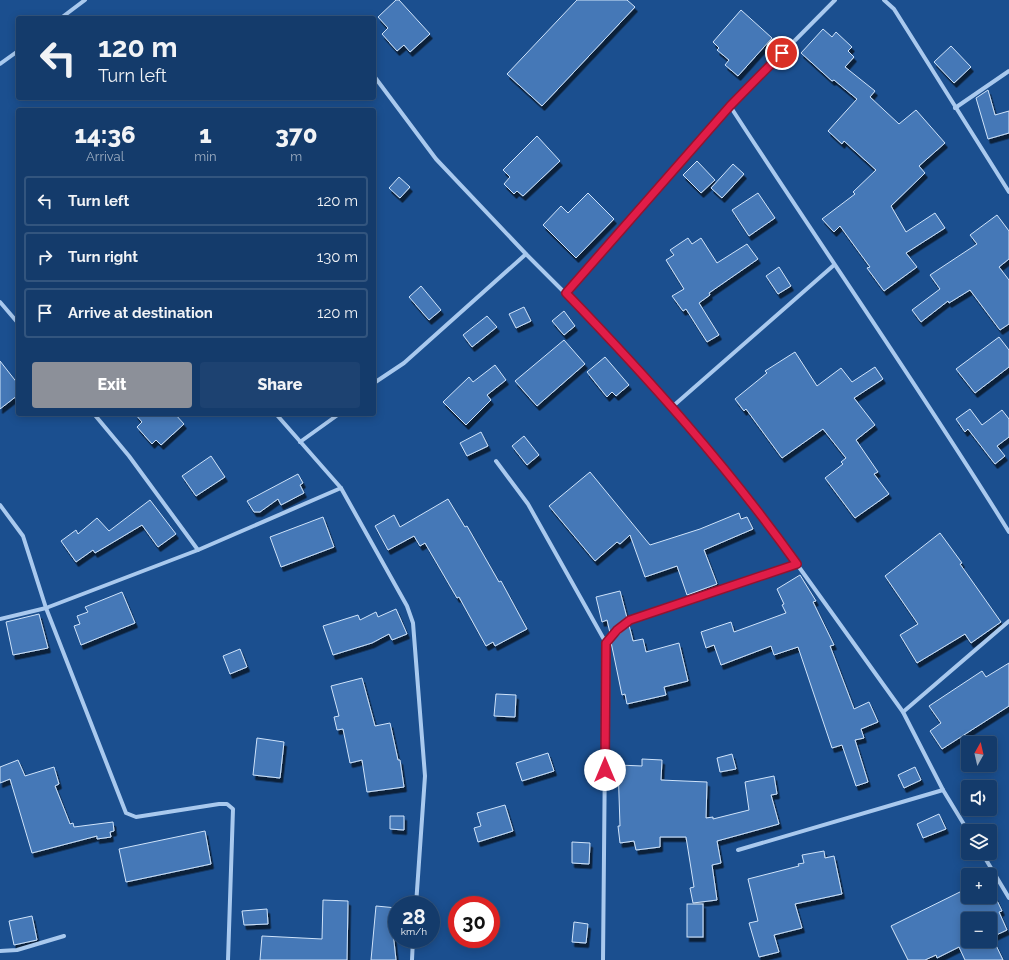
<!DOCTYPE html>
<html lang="en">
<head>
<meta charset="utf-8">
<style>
  body { margin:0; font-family:Raleway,sans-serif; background:#1d4271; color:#f1f3f6; height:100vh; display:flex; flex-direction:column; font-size:15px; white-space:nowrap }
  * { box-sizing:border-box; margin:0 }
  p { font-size:13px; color:#9dadc1 }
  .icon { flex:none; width:22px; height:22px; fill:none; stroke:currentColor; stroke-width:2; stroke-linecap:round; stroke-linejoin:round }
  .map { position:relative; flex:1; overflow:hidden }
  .sheet { position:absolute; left:16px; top:108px; width:360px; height:308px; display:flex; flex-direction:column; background:#143b6b; border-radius:4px; box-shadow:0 2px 10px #0003,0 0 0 1px #33557e }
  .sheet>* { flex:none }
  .banner { position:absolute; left:16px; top:16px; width:360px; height:84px; border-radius:4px; box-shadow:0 2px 10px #0003,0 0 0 1px #33557e; background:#143b6b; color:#f1f3f6; overflow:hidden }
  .needle { width:26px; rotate:8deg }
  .tools { position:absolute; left:961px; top:736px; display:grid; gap:8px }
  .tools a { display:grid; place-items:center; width:36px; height:36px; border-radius:4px; background:#143b6b; box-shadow:0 2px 10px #0003,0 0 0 1px #33557e; font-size:20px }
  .speed { position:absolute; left:388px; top:896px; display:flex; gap:8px; font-size:20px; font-weight:700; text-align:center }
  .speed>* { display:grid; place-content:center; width:52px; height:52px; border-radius:50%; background:#143b6b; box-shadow:0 2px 10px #0003,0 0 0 1px #33557e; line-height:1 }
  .speed small { font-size:10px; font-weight:400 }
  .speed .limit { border:6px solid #d22; background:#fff; color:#111 }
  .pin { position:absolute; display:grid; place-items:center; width:34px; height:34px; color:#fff; margin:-17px; border:2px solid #fff; border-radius:50%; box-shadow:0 1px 4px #0007 }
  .me { position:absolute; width:44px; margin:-22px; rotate:0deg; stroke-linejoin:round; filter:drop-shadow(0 0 3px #0008) }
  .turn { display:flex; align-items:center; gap:14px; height:84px; padding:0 16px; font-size:18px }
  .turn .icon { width:52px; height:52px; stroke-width:2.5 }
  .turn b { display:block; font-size:28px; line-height:34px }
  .eta { display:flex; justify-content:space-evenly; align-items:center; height:68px; text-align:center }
  .eta b { font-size:24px; font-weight:800; line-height:28px }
  .action { display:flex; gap:8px; margin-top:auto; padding:8px 16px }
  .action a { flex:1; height:46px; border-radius:4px; background:#8c9099; color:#fff; font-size:16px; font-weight:800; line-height:46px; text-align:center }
  .action a+a { background:#1d4271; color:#f1f3f6 }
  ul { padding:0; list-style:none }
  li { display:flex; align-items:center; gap:12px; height:50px; margin:0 8px 6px; padding:0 8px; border:2px solid #33557e; border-radius:4px }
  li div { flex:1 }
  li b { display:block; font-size:15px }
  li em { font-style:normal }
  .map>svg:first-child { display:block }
  .building { fill:#4478b7; stroke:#cfe3fa; fill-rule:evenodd; filter:url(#shadow) }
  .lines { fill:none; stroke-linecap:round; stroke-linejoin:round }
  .street { stroke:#a9c9ee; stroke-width:4 }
  .route-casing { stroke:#92132f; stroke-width:10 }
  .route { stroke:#e11d48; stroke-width:7 }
</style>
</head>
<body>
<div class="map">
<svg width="1009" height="960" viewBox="0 0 1009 960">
  <defs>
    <filter id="shadow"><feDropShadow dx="2.5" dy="4.5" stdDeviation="0" flood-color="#0009"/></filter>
  </defs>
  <rect width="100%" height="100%" fill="#1b4f8f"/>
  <g class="building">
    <polygon points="396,0 399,0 430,34 410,52 404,45 397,51 382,34 388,28 378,17"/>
    <polygon points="577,0 627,0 635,7 542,106 507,74"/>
    <polygon points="741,10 772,38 738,76 725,65 729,60 717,50 719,48 713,42"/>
    <polygon points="823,29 832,37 836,32 852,47 848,51 854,57 845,67 875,91 870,97 899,124 916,110 945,143 919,166 925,173 891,206 906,232 935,213 945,228 906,253 917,267 884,291 867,268 870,267 840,226 834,232 822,219 855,194 853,192 876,170 844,141 842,144 828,131 857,99 834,80 832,81 801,53"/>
    <polygon points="951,46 971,67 954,83 934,62"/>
    <polygon points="988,90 995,115 1009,111 1009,133 988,139 976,98"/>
    <polygon points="537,136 560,161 523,196 517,191 514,194 504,184 510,177 503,170"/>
    <polygon points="697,161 715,180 701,193 683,175"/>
    <polygon points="733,164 744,174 722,198 711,188"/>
    <polygon points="399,177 410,187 400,198 389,188"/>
    <polygon points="588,193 614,219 576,258 543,225 561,206 568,213"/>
    <polygon points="758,193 775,218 749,236 732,210"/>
    <polygon points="997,215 1009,231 1009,259 999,267 1009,280 1009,324 1000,330 970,290 949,303 948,301 921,322 912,310 940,289 930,275 977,244 970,235"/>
    <polygon points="688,238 692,244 701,238 717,263 747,244 758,259 709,293 710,295 699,303 719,335 707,342 686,309 683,311 672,296 684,289 666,260 674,255 670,250"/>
    <polygon points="779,267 791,286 778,294 766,276"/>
    <polygon points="421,286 441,310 429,320 409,297"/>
    <polygon points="524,307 531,321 516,328 509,314"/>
    <polygon points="564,311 575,326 564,335 552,321"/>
    <polygon points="487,316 497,327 472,347 463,335"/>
    <polygon points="999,337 1009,350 1009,367 975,393 956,369"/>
    <polygon points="564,340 585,364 537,406 515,381"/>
    <polygon points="795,352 817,386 841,368 852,382 875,367 883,379 854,398 875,425 856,440 878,472 874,474 889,494 855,518 825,478 843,464 841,462 846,458 823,429 782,458 746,409 744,411 735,399 767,373 765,371"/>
    <polygon points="605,357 629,385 616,396 612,392 607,397 587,372"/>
    <polygon points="0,361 18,384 18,395 0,409"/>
    <polygon points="495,365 506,380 487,395 491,400 466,425 443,402 469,377 473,382"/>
    <polygon points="970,409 982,425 1002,410 1009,419 1009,437 997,446 1005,456 995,464 968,429 965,432 956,419"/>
    <polygon points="135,414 175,414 184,424 161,445 156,440 152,444 137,427 142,422"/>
    <polygon points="481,432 488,446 467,456 460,443"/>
    <polygon points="524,436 539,455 527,465 512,446"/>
    <polygon points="211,456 225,477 196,496 182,476"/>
    <polygon points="590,472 650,545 700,529 739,513 741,519 747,517 753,529 704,550 717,584 687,595 677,566 645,577 630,535 620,544 617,542 595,561 549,506"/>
    <polygon points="298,474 303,483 300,485 304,493 281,505 278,499 260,512 254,512 247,501"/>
    <polygon points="448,499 465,527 467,526 499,582 501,581 527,629 495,646 493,642 486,646 459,597 457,598 425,543 420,546 414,536 388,550 375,526 394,515 400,527"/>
    <polygon points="150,500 176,534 158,547 142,525 95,553 93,550 76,562 61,541 76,530 78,534 97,518 109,531"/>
    <polygon points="323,517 334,547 281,567 270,537"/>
    <polygon points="940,533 962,563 960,564 1001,622 971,643 965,634 917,663 900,635 918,624 885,576"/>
    <polygon points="800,575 816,601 813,602 834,645 830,646 854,709 869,702 878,722 861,729 864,738 855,740 868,782 856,786 842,745 832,748 798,647 774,655 771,646 721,665 714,645 706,648 701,632 731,622 734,632 786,613 782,605 784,604 777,589"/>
    <polygon points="620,591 627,618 610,633 607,620 602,622 596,597"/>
    <polygon points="122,592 135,623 81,645 74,626 80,624 77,616 88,612 85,607"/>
    <polygon points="396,609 407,634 392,640 389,634 372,643 333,655 323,626 358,615 360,620 376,612 378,617"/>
    <polygon points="39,614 48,648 13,655 6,622"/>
    <polygon points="629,625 633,641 643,639 646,652 679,643 688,681 664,687 666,695 627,704 625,694 622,695 611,642"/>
    <polygon points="240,649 247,667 230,674 223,656"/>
    <polygon points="1009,663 1009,706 942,749 930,731 941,723 929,706 982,671 986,677"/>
    <polygon points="362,678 375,726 390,723 398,760 400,760 404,787 367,792 362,760 350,763 343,729 337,730 334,717 339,716 331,686"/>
    <polygon points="496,694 516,695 515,717 494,716"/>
    <polygon points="257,738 284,742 280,778 253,775"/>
    <polygon points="548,753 554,771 522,781 516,763"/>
    <polygon points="732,754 736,769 720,772 717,758"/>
    <polygon points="642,759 662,760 661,780 707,782 706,818 713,817 713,819 749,810 745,782 774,776 777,794 771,795 779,824 717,841 721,863 712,865 717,900 693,903 690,888 694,887 686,837 660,837 660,847 636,850 634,841 620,843 618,826 620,826 618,765 642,766"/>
    <polygon points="18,760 25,776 54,767 59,784 55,786 70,824 73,823 74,827 113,822 114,831 110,832 111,837 97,839 97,836 32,853 10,779 0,783 0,767"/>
    <polygon points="915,767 921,780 904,788 898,775"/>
    <polygon points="505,805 513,831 478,842 474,828 481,826 477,813"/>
    <polygon points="939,814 946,829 923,838 917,824"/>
    <polygon points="390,816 404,816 404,830 390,829"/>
    <polygon points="205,831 211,864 126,882 119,849"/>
    <polygon points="572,842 590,843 589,864 572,863"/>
    <polygon points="824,851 825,858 834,856 842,894 795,904 802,928 774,935 779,952 759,957 749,923 758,921 748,879 799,866 798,864 804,863 802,855"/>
    <path d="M990,886l12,25 -3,1 8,18 -15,7 11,23h-38l-6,-13 -22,11 -1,-3 -11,5h-17l-17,-34 77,-38v9h22zM968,919h22v22h-22z"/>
    <polygon points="323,900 348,901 347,960 260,960 262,936 322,939"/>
    <rect x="687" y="904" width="16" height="33"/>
    <polygon points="376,906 397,908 397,923 392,923 396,960 371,960"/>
    <polygon points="267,909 268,924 244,925 242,911"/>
    <polygon points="32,916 37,940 14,945 9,921"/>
    <polygon points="574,922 588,924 586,943 572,942"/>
  </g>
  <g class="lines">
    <g class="street">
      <polyline points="884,0 894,9 1009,192"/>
      <polyline points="61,18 85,0"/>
      <polyline points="0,64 18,51"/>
      <polyline points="374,76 436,159 526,254 588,316 672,407 776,535 903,712 943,790 968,831"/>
      <path d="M730,106c92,142 190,282 279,426"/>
      <polyline points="955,108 1009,71"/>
      <polyline points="565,293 730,106 835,0"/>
      <polyline points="0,302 18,323"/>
      <polyline points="374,383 404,363 526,254"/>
      <polyline points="672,407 834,265"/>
      <polyline points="94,414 129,456 198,550"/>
      <polyline points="276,414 341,488 407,606 413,623 425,776 416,905"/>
      <polyline points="300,442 339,414"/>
      <polyline points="496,461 528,504 606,643"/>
      <polyline points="0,505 23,536 46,608 126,813 136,817 219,804 227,804 233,809 228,960"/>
      <polyline points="0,619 46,608 198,550 341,488"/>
      <polyline points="903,712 1009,621"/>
      <polyline points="738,850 943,790"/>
      <polyline points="982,853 1009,898"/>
      <polyline points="0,951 17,950 64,936"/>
      <polyline points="412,960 413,939"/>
      <polyline points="603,960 606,643 617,630 630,620 797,564"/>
    </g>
  </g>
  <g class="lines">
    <defs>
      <path id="route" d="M605,770l1,-127 11,-13 13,-10 167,-56c-69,-97 -149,-186 -231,-271l164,-187 52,-53"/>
    </defs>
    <use href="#route" class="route-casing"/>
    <use href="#route" class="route"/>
  </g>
</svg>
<div class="tools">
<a><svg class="needle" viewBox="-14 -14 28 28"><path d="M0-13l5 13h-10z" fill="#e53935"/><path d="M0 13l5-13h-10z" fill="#9dadc1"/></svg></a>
<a><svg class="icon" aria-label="sound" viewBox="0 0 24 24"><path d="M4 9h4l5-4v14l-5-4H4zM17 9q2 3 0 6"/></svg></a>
<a><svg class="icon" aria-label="layers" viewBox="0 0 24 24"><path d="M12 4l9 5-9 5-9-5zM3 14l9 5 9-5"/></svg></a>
<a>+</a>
<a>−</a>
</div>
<div class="speed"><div>28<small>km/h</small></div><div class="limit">30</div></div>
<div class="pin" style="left:782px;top:53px;background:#d93025"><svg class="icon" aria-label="arrive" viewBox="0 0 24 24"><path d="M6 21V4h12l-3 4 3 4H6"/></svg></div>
<svg class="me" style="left:605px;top:770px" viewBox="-20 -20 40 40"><circle r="19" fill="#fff"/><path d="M0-13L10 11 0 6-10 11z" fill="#e11d48"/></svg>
<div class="banner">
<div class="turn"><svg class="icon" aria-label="left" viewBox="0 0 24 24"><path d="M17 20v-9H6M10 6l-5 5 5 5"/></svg><div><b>120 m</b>Turn left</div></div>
</div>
<section class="sheet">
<div class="eta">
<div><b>14:36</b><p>Arrival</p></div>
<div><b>1</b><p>min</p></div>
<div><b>370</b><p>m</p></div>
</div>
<ul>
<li><svg class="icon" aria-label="left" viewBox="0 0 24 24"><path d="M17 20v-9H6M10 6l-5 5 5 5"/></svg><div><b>Turn left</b></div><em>120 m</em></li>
<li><svg class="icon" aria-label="right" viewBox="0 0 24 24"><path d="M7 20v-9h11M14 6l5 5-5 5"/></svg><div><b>Turn right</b></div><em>130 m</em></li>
<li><svg class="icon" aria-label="arrive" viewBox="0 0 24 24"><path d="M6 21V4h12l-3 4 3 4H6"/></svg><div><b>Arrive at destination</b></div><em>120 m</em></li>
</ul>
<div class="action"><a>Exit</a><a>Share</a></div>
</section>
</div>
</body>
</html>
